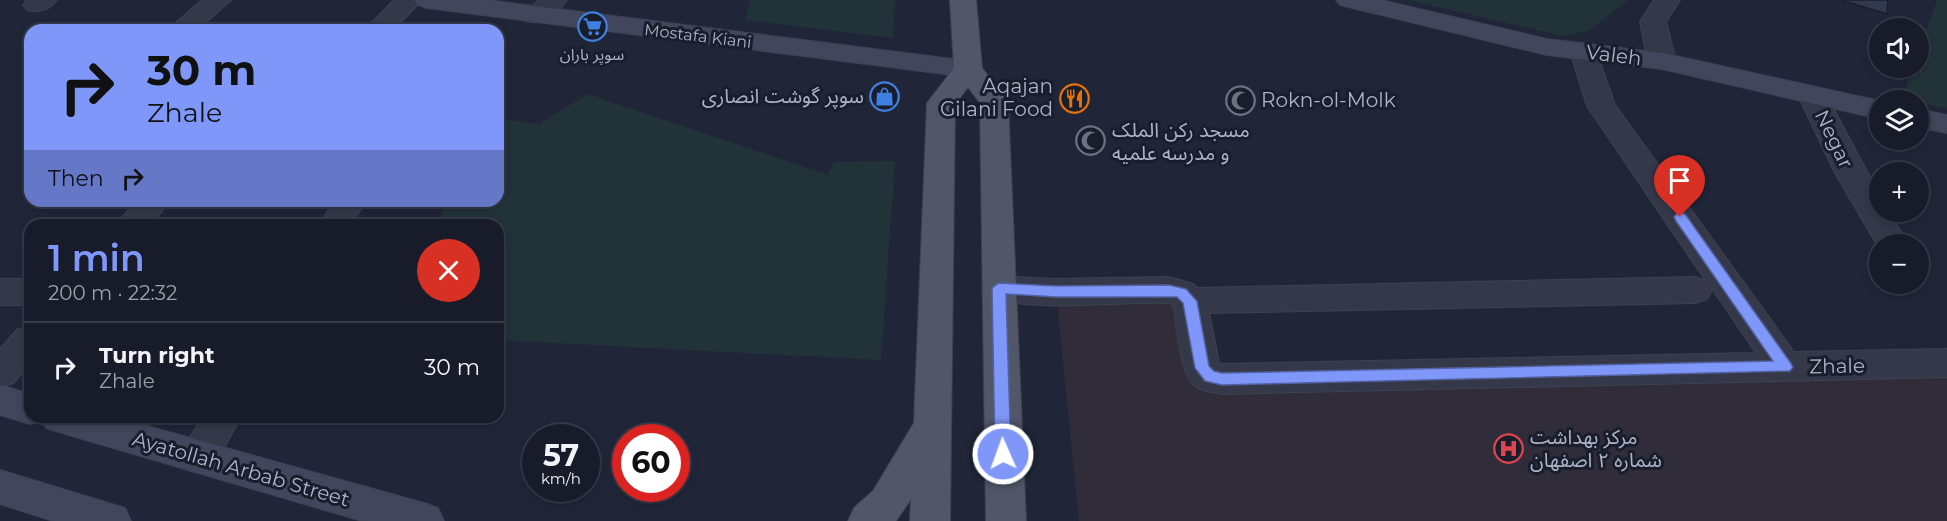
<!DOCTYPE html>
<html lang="en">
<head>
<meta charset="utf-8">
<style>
  body { margin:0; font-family:Montserrat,"Noto Sans Arabic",sans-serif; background:#212532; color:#f1f3f6; height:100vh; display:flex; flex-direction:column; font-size:22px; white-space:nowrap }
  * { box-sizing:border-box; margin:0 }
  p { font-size:20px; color:#9fa1a8 }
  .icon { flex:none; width:33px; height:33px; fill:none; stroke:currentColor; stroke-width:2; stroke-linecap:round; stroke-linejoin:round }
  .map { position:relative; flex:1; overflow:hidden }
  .drawer { position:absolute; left:24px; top:219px; width:480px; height:204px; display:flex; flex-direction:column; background:#181c2a; border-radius:18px; box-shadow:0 3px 9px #0003,0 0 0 2px #363a47 }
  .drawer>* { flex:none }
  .banner { position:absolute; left:24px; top:24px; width:480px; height:183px; border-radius:18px; box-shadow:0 3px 9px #0003,0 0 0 2px #363a47; background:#7f97f9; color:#111; overflow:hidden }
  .tools { position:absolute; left:1869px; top:18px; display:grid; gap:12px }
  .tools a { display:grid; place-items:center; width:60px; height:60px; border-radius:50%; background:#181c2a; box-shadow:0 3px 9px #0003,0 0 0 2px #363a47; font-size:30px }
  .speed { position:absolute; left:522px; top:424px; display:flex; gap:12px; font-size:30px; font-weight:700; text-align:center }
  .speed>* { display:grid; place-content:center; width:78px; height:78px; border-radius:50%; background:#181c2a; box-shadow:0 3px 9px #0003,0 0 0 2px #363a47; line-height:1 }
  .speed small { font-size:15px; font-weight:400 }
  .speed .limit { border:9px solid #d22; background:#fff; color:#111 }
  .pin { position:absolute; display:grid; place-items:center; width:51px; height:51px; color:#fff; margin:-62px -26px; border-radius:50% 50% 50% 0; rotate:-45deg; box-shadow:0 0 6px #0007 }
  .pin .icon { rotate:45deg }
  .me { position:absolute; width:66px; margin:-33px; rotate:358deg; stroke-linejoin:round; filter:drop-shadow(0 0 4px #0008) }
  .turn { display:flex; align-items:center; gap:21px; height:126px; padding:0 24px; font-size:27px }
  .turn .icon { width:78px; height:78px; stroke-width:2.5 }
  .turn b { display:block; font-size:42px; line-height:51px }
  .then { display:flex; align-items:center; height:57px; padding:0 24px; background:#0003; gap:12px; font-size:22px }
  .round { display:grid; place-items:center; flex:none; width:63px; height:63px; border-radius:32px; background:#212532 }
  .headline { display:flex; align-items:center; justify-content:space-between; height:102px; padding:0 24px }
  h1 { font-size:36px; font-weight:600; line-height:45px; color:#7f97f9 }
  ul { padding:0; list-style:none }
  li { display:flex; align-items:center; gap:18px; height:90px; padding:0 24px; border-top:2px solid #363a47 }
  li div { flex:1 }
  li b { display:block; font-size:22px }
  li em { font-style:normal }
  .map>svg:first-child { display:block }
  .medical { fill:#302c3a }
  .green { fill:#223239 }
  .building { fill:#32394f; stroke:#1b202f; stroke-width:1.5 }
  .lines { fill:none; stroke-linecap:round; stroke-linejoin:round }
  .street-casing { stroke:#3d4252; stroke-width:2 }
  .secondary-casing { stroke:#3d4252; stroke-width:2 }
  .primary-casing { stroke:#3d4252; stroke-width:2 }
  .street { fill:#343849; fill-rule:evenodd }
  .secondary { fill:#41465c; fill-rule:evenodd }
  .primary { fill:#515769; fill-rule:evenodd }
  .route { fill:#7f97f9; stroke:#5362a2; stroke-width:1.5 }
  .labels { text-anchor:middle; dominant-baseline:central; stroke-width:6; stroke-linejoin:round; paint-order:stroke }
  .far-street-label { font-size:16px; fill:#aeb2c5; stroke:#191e2d }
  .far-poi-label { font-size:16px; fill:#aeb2c5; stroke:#191e2d }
  .street-label { font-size:20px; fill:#aeb2c5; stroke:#191e2d }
  .poi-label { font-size:20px; fill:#aeb2c5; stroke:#191e2d; text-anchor:start }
</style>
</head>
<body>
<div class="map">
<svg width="1947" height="521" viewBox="0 0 1947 521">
  <rect width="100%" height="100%" fill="#202638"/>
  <polygon class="medical" points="1169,290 1202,368 1947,363 1947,521 1079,521 1056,292"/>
  <g class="green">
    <polygon points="750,0 895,0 893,38 745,20"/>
    <polygon points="1407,0 1629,0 1588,31 1563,36"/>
    <polygon points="1937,0 1947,0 1947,109 1902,98 1913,68 1918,68 1919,51"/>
    <polygon points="588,94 828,175 834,162 895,161 881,360 498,340 498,225 436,225 447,201 498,201 498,119 539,124"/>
  </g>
  <polygon class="building" points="1841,0 1888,0 1887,14"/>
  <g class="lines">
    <defs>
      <g id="street">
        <path d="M27,0h30c-8,11 -18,13 -30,10l-4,-5z"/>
        <polygon points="202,0 231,0 197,30 168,30"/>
        <polygon points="394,0 422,0 393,30 365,30"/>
        <path d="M539,0h28c-10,14 -24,26 -41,21l-4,-5z"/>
        <polygon points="1654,0 1680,0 1666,22 1676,61 1672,67 1662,69 1652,67 1648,61 1640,22"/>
        <path d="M1583,43l9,2 4,6 19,54 179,247 153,-3v28l-725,17c-8,-2 -17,-3 -24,-6 -19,-11 -21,-61 -24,-82l-4,-3c-57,-2 -129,10 -183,-6l-5,-9 5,-9 12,-3 57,3 113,-2 24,7 5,4 497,-11 11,4 -119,-175 -17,-55 4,-6zM1709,284l47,69 -534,11 -3,-1 -10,-50 486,-10 12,-4 5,-9z"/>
        <polygon points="1812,86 1822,89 1826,95 1880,196 1880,212 1889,212 1908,244 1880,244 1880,250 1834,171 1798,95 1802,89"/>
        <polygon points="136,201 170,201 150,225 116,225"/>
        <polygon points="334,201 366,201 351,225 319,225"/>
        <rect x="0" y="279" width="30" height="26"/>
        <polygon points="30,326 30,364 13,383 0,387 0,349 17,330"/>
        <polygon points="202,417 241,417 212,469 198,473 184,469 179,457"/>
      </g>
      <g id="secondary">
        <polygon points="414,0 487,0 968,61 978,63 982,69 978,75 968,77 427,8 418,5"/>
        <polygon points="1336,0 1381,0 1547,39 1662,53 1880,101 1880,119 1662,69 1547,55 1340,5"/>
        <polygon points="1918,109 1947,115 1947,133 1918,127"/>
        <polygon points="0,385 30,394 30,417 115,417 424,503 438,508 444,521 362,521 59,432 46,428 42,420 30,424 0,415"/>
        <polygon points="0,470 125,508 131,521 53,521 0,504"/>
      </g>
      <polygon id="primary" points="950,0 976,0 982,68 1008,102 1026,521 986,521 980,103 968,87 955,104 950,521 910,521 911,499 896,521 848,521 854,508 873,491 914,423 927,103 954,68"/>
    </defs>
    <use href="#street" class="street-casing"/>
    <use href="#secondary" class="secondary-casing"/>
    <use href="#primary" class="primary-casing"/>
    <use href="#street" class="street"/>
    <use href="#secondary" class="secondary"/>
    <use href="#primary" class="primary"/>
  </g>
  <polygon class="route" points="1680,213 1685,214 1790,362 1793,367 1790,371 1222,385 1205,381 1195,368 1183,303 1177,297 1056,297 1006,294 1011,454 1009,459 1003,461 998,459 995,454 992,288 999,283 1056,286 1169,285 1186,289 1197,301 1209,366 1214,371 1222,373 1773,361 1676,221 1674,217 1676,214"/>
  <defs>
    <symbol id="supermarket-ring" viewBox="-11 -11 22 22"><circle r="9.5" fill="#191e2d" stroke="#3f7fe0" stroke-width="1.5"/><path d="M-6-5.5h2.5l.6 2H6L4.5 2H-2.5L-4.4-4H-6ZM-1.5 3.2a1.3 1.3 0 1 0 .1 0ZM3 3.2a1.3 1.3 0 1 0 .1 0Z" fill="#3f7fe0"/></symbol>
    <symbol id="shop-ring" viewBox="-11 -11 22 22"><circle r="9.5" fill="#191e2d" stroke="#3f7fe0" stroke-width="1.5"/><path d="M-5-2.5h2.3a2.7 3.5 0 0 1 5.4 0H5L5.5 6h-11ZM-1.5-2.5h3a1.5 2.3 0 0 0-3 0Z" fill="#3f7fe0"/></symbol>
    <symbol id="restaurant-ring" viewBox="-11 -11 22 22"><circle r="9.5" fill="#191e2d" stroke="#e8710a" stroke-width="1.5"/><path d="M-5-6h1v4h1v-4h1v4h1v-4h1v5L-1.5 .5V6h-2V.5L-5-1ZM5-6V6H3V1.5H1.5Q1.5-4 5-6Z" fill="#e8710a"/></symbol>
    <symbol id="mosque-ring" viewBox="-11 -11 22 22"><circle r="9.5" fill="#191e2d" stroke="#6b7280" stroke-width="1.5"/><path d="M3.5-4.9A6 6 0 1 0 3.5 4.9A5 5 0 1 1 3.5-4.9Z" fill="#6b7280"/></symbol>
    <symbol id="hospital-ring" viewBox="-11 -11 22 22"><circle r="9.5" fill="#191e2d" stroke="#e0444e" stroke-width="1.5"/><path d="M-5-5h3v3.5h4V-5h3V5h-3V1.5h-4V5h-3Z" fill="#e0444e"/></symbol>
  </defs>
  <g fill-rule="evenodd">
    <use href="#supermarket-ring" x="576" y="10" width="33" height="33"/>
    <use href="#shop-ring" x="868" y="80" width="33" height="33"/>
    <use href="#restaurant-ring" x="1058" y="82" width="33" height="33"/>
    <use href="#mosque-ring" x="1224" y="84" width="33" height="33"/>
    <use href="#mosque-ring" x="1074" y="124" width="33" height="33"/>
    <use href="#hospital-ring" x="1492" y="432" width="33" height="33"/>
  </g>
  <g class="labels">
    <g class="far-street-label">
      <text transform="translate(698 36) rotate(7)">Mostafa Kiani</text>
    </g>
    <g class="far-poi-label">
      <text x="592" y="54">سوپر باران</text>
    </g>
    <g class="street-label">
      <text transform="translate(1614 55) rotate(7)">Valeh</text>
      <text transform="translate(1834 139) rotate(64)">Negar</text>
      <text transform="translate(1837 366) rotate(-1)">Zhale</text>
      <text transform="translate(241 469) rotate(16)">Ayatollah Arbab Street</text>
    </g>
    <g class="poi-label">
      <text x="1053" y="86" text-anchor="end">Aqajan<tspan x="1053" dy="23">Gilani Food</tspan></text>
      <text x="864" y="96" text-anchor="end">سوپر گوشت انصاری</text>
      <text x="1261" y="100">Rokn-ol-Molk</text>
      <text x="1112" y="130">مسجد رکن الملک<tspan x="1112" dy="23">و مدرسه علمیه</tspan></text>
      <text x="1530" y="437">مرکز بهداشت<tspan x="1530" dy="23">شماره ۲ اصفهان</tspan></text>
    </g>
  </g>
</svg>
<div class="tools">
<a><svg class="icon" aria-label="sound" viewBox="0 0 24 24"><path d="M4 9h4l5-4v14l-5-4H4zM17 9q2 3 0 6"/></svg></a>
<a><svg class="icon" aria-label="layers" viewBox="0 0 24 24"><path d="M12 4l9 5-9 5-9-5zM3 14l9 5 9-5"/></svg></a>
<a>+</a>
<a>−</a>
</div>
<div class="speed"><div>57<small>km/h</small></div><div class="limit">60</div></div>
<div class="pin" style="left:1680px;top:217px;background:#d93025"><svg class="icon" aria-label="arrive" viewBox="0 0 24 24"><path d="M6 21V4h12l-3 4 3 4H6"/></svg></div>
<svg class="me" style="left:1003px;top:454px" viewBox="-20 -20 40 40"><circle r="17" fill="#7f97f9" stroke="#fff" stroke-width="3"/><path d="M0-11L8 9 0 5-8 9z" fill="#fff"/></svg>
<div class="banner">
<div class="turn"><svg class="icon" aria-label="right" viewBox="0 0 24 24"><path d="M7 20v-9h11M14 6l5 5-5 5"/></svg><div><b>30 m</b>Zhale</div></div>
<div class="then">Then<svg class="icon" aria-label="right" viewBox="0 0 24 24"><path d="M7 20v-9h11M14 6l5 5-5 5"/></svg></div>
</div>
<section class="drawer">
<div class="headline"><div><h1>1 min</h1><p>200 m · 22:32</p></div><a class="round" style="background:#d93025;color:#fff"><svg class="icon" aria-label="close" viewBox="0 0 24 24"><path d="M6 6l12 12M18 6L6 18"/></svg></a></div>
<ul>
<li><svg class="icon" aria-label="right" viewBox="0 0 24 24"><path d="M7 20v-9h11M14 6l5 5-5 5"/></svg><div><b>Turn right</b><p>Zhale</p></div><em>30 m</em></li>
</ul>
</section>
</div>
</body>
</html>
